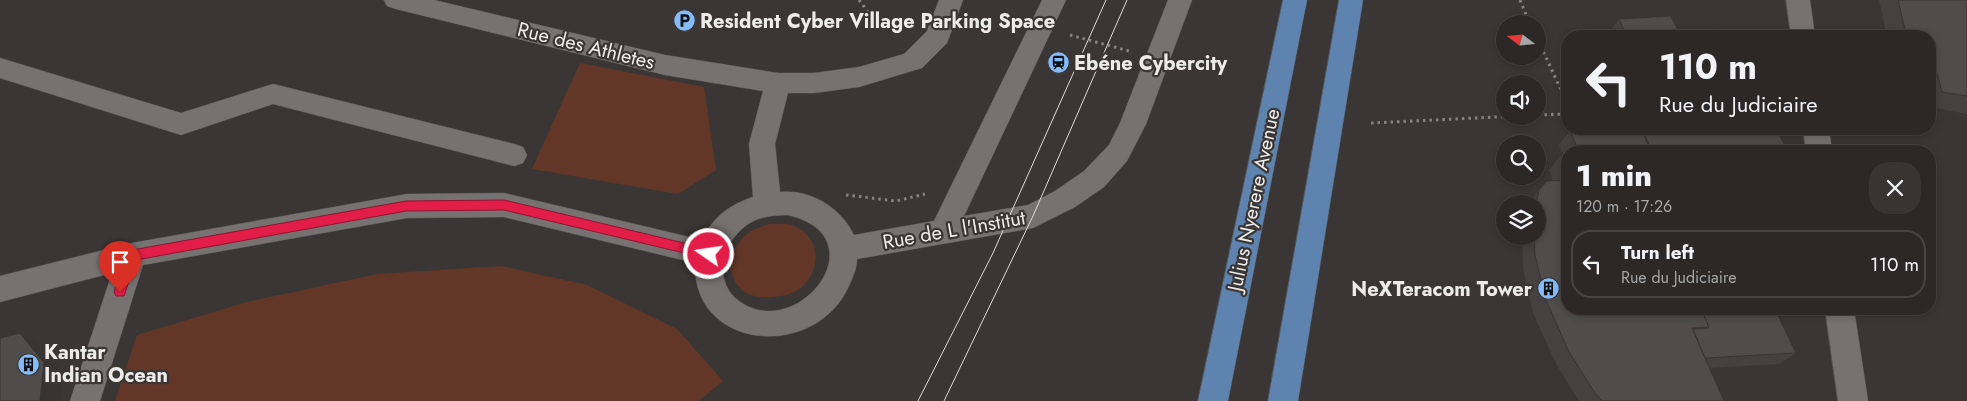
<!DOCTYPE html>
<html lang="en">
<head>
<meta charset="utf-8">
<style>
  body { margin:0; font-family:Jost,sans-serif; background:#383434; color:#f1f3f6; height:100vh; display:flex; flex-direction:column; font-size:19px; white-space:nowrap }
  * { box-sizing:border-box; margin:0 }
  p { font-size:16px; color:#a6a6a8 }
  .icon { flex:none; width:28px; height:28px; fill:none; stroke:currentColor; stroke-width:2; stroke-linecap:round; stroke-linejoin:round }
  .map { position:relative; flex:1; overflow:hidden }
  .side { position:absolute; left:1561px; top:145px; width:375px; height:170px; display:flex; flex-direction:column; background:#2c2828; border-radius:20px; box-shadow:0 2px 8px #0003,0 0 0 1px #484445 }
  .side>* { flex:none }
  .top-card { position:absolute; left:1561px; top:30px; width:375px; height:105px; border-radius:20px; box-shadow:0 2px 8px #0003,0 0 0 1px #484445; background:#2c2828; color:#f1f3f6; overflow:hidden }
  .needle { width:32px; rotate:286deg }
  .fabs { position:absolute; left:1496px; top:15px; display:grid; gap:10px }
  .fabs a { display:grid; place-items:center; width:50px; height:50px; border-radius:50%; background:#2c2828; box-shadow:0 2px 8px #0003,0 0 0 1px #484445; font-size:25px }
  .pin { position:absolute; display:grid; place-items:center; width:42px; height:42px; color:#fff; margin:-51px -21px; border-radius:50% 50% 50% 0; rotate:-45deg; box-shadow:0 0 5px #0007 }
  .pin .icon { rotate:45deg }
  .me { position:absolute; width:55px; margin:-28px; rotate:283deg; stroke-linejoin:round; filter:drop-shadow(0 0 4px #0008) }
  .turn { display:flex; align-items:center; gap:18px; height:105px; padding:0 15px; font-size:22px }
  .turn .icon { width:65px; height:65px; stroke-width:2.5 }
  .turn b { display:block; font-size:35px; line-height:42px }
  .round { display:grid; place-items:center; flex:none; width:52px; height:52px; border-radius:20px; background:#383434 }
  .overview { display:flex; align-items:center; justify-content:space-between; height:85px; padding:0 15px }
  h1 { font-size:30px; font-weight:800; line-height:38px }
  ul { padding:0; list-style:none }
  li { display:flex; align-items:center; gap:15px; height:68px; margin:0 10px 8px; padding:0 5px; border:2px solid #484445; border-radius:20px }
  li div { flex:1 }
  li b { display:block; font-size:19px }
  li em { font-style:normal }
  .map>svg:first-child { display:block }
  .green { fill:#633727 }
  .lines { fill:none; stroke-linecap:round; stroke-linejoin:round }
  .minor-casing { stroke:#565453; stroke-width:1 }
  .major-casing { stroke:#565453; stroke-width:1 }
  .path { stroke:#868382; stroke-width:3; stroke-dasharray:2.5 4; stroke-linecap:butt }
  .minor { fill:#767271; fill-rule:evenodd }
  .major { fill:#5d83ae; fill-rule:evenodd }
  .tram { stroke:#dbd8d7; stroke-width:1 }
  .wall { fill:#444140 }
  .shaded-wall { fill:#373534 }
  .building { fill:#4f4c4b; stroke:#373534 }
  .route { fill:#e11d48; stroke:#92132f }
  .labels { text-anchor:middle; dominant-baseline:central; stroke-width:4.5; stroke-linejoin:round; paint-order:stroke }
  .poi-label { font-size:20px; font-weight:bold; fill:#eeeceb; stroke:#3a3635; text-anchor:start }
  .street-label { font-size:20px; fill:#eeeceb; stroke:#3a3635 }
</style>
</head>
<body>
<div class="map">
<svg width="1967" height="401" viewBox="0 0 1967 401">
  <rect width="100%" height="100%" fill="#3a3635"/>
  <g class="green">
    <polygon points="580,63 704,87 716,170 678,194 532,169"/>
    <path d="M769,224c7,0 16,-1 23,1 27,10 31,41 11,61 -10,9 -24,11 -36,11 -8,1 -19,-2 -25,-7 -19,-18 -11,-46 9,-59 5,-3 12,-5 18,-7z"/>
    <polygon points="501,266 587,285 677,329 723,381 699,401 115,401 137,335 247,302 377,274"/>
  </g>
  <g class="lines">
    <defs>
      <g id="minor">
        <path d="M384,0h50l231,55 113,18h36l45,-6 45,-13 23,-23 12,-31h24l-16,43 -25,25 -63,19 -45,6h-26l-13,51 5,48c31,-3 61,16 74,43l80,-14 108,-221h24l-102,216 64,-11 27,-14 29,-20 25,-26 11,-22 48,-123h24l-46,124 -19,37 -23,26 -29,20 -42,21 -176,31c0,10 -5,20 -9,29 -35,73 -156,62 -153,-25l-191,-46 -97,1 -264,47 -43,136h-30l42,-128 -112,29v-26l132,-33 275,-49 97,-1 198,47c11,-23 27,-35 51,-43l-4,-53 14,-53 -98,-16 -269,-66 -9,-3zM788,215c93,22 10,129 -49,86 -31,-23 -13,-70 19,-82 9,-3 20,-4 30,-4z"/>
        <polygon points="1786,0 1810,0 1815,36 1791,36"/>
        <polygon points="0,58 181,113 273,84 514,144 523,147 527,155 523,163 514,166 273,104 181,135 0,78"/>
        <polygon points="1803,129 1829,129 1832,151 1806,151"/>
        <polygon points="1825,309 1854,309 1868,401 1838,401"/>
      </g>
      <g id="major">
        <polygon points="1283,0 1307,0 1228,401 1198,401"/>
        <polygon points="1339,0 1363,0 1298,401 1268,401"/>
      </g>
    </defs>
    <use href="#minor" class="minor-casing"/>
    <use href="#major" class="major-casing"/>
    <g class="path">
      <polyline points="859,0 874,20"/>
      <polyline points="1520,0 1530,24"/>
      <polyline points="1070,35 1129,51"/>
      <polyline points="1538,40 1568,105"/>
      <polyline points="1538,115 1568,114"/>
      <polyline points="1371,123 1517,116"/>
      <polyline points="846,195 896,201 925,194"/>
    </g>
    <use href="#minor" class="minor"/>
    <use href="#major" class="major"/>
    <g class="tram">
      <polyline points="918,401 993,253 1106,0"/>
      <polyline points="944,401 1033,216 1127,0"/>
    </g>
  </g>
  <g class="wall">
    <polygon points="1879,0 1967,0 1967,114 1930,107 1930,36 1887,36"/>
    <polygon points="1619,19 1679,32 1725,36 1607,36 1607,35"/>
    <polygon points="1622,129 1776,129 1788,151 1568,151 1568,309 1775,309 1796,353 1779,364 1710,368 1724,401 1579,401 1556,364 1533,313 1523,269 1522,242 1523,236 1538,236 1538,204 1528,204 1539,190 1553,181 1549,170 1561,155 1564,155 1559,145 1570,131 1623,131"/>
  </g>
  <polygon class="shaded-wall" points="20,333 40,344 64,374 61,401 40,401"/>
  <g class="building">
    <polygon points="1898,0 1967,0 1967,96 1942,92 1935,66 1930,65 1930,36 1918,36 1906,34"/>
    <polygon points="1671,16 1679,32 1721,29 1725,36 1627,36 1619,19"/>
    <polygon points="1642,129 1776,129 1788,151 1652,151"/>
    <polygon points="1570,131 1642,131 1651,151 1579,151"/>
    <polygon points="1561,155 1568,155 1568,172"/>
    <polygon points="1568,180 1568,309 1701,309 1709,327 1692,328 1724,401 1602,401 1595,393 1569,352 1546,300 1535,255 1534,236 1538,236 1538,204 1536,204 1539,190 1547,181"/>
    <polygon points="1701,309 1775,309 1796,353 1705,358 1693,329 1708,328 1709,327"/>
    <polygon points="20,333 44,363 40,401 0,401 0,338"/>
  </g>
  <polygon class="route" points="504,200 709,249 715,254 709,259 504,210 406,211 136,260 124,296 116,296 114,292 126,255 132,250 406,201"/>
  <defs>
    <symbol id="parking-disc" viewBox="-11 -11 22 22"><circle r="9.5" fill="#83bcfb" stroke="#3a3635"/><path d="M-3.5-5.5H1a3.5 3.5 0 0 1 0 7H-1V5.5H-3.5ZM-1-3.4V-.6H.8a1.4 1.4 0 0 0 0-2.8Z" fill="#111"/></symbol>
    <symbol id="station-disc" viewBox="-11 -11 22 22"><circle r="9.5" fill="#83bcfb" stroke="#3a3635"/><path d="M-3-6H3Q5-6 5-4V2Q5 4 3 4L4.5 6H3L1.5 4h-3L-3 6H-4.5L-3 4Q-5 4-5 2V-4Q-5-6-3-6ZM-3.5-4v3h7v-3ZM-3.5 1v1.5H-2V1ZM2 1v1.5H3.5V1Z" fill="#111"/></symbol>
    <symbol id="building-disc" viewBox="-11 -11 22 22"><circle r="9.5" fill="#83bcfb" stroke="#3a3635"/><path d="M-4-6H4V6H1V3H-1V6H-4ZM-2.5-4.3h1.7v1.8h-1.7ZM.8-4.3h1.7v1.8H.8ZM-2.5-1h1.7V.8h-1.7ZM.8-1h1.7V.8H.8Z" fill="#111"/></symbol>
  </defs>
  <g fill-rule="evenodd">
    <use href="#parking-disc" x="672" y="8" width="25" height="25"/>
    <use href="#station-disc" x="1046" y="50" width="25" height="25"/>
    <use href="#building-disc" x="1536" y="276" width="25" height="25"/>
    <use href="#building-disc" x="16" y="352" width="25" height="25"/>
  </g>
  <g class="labels">
    <g class="poi-label">
      <text x="700" y="21">Resident Cyber Village Parking Space</text>
      <text x="1074" y="63">Ebéne Cybercity</text>
      <text x="1532" y="289" text-anchor="end">NeXTeracom Tower</text>
      <text x="44" y="352">Kantar<tspan x="44" dy="23">Indian Ocean</tspan></text>
    </g>
    <g class="street-label">
      <text transform="translate(586 46) rotate(14)">Rue des Athletes</text>
      <text transform="translate(1254 200) rotate(-78)">Julius Nyerere Avenue</text>
      <text transform="translate(954 230) rotate(-10)">Rue de L l'Institut</text>
    </g>
  </g>
</svg>
<div class="fabs">
<a><svg class="needle" viewBox="-14 -14 28 28"><path d="M0-13l5 13h-10z" fill="#e53935"/><path d="M0 13l5-13h-10z" fill="#a6a6a8"/></svg></a>
<a><svg class="icon" aria-label="sound" viewBox="0 0 24 24"><path d="M4 9h4l5-4v14l-5-4H4zM17 9q2 3 0 6"/></svg></a>
<a><svg class="icon" aria-label="search" viewBox="0 0 24 24"><circle cx="10" cy="10" r="6"/><path d="M15 15l6 6"/></svg></a>
<a><svg class="icon" aria-label="layers" viewBox="0 0 24 24"><path d="M12 4l9 5-9 5-9-5zM3 14l9 5 9-5"/></svg></a>
</div>
<div class="pin" style="left:120px;top:292px;background:#d93025"><svg class="icon" aria-label="arrive" viewBox="0 0 24 24"><path d="M6 21V4h12l-3 4 3 4H6"/></svg></div>
<svg class="me" style="left:709px;top:254px" viewBox="-20 -20 40 40"><circle r="17" fill="#e11d48" stroke="#fff" stroke-width="3"/><path d="M0-11L8 9 0 5-8 9z" fill="#fff"/></svg>
<div class="top-card">
<div class="turn"><svg class="icon" aria-label="left" viewBox="0 0 24 24"><path d="M17 20v-9H6M10 6l-5 5 5 5"/></svg><div><b>110 m</b>Rue du Judiciaire</div></div>
</div>
<section class="side">
<div class="overview"><div><h1>1 min</h1><p>120 m · 17:26</p></div><a class="round"><svg class="icon" aria-label="close" viewBox="0 0 24 24"><path d="M6 6l12 12M18 6L6 18"/></svg></a></div>
<ul>
<li><svg class="icon" aria-label="left" viewBox="0 0 24 24"><path d="M17 20v-9H6M10 6l-5 5 5 5"/></svg><div><b>Turn left</b><p>Rue du Judiciaire</p></div><em>110 m</em></li>
</ul>
</section>
</div>
</body>
</html>
